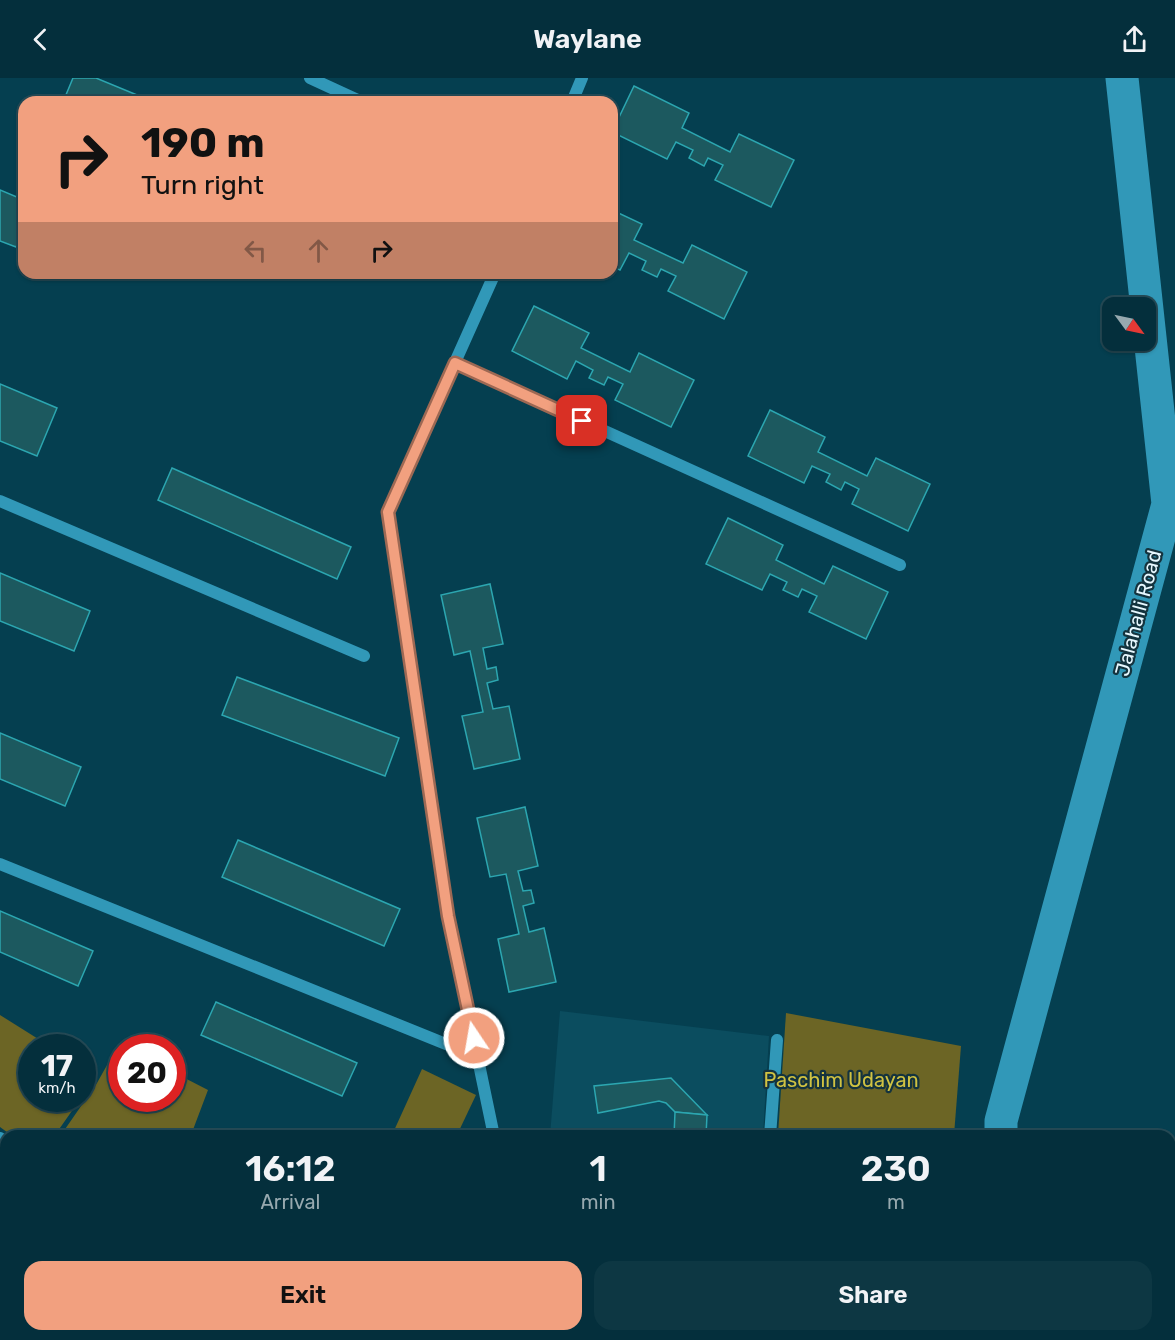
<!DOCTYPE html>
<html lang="en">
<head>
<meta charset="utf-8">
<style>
  body { margin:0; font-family:Rubik,sans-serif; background:#0d3743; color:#f1f3f6; height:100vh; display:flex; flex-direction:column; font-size:22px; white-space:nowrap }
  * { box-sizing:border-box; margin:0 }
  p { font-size:20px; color:#97a9af }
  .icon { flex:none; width:33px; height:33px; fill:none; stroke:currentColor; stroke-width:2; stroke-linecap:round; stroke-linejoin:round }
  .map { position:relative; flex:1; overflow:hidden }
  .drawer { position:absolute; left:0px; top:1052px; width:1176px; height:212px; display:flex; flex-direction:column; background:#042f3c; border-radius:18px 18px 0 0; box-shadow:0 2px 4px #0004,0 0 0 2px #254a56 }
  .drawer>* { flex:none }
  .banner { position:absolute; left:18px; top:18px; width:600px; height:183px; border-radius:18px; box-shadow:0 2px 4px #0004,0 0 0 2px #254a56; background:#f2a07f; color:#111; overflow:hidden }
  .needle { width:39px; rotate:123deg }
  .tools { position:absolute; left:1102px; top:219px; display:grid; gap:12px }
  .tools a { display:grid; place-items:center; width:54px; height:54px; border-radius:12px; background:#042f3c; box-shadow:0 2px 4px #0004,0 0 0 2px #254a56; font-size:30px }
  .speed { position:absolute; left:18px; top:956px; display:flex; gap:12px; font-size:30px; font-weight:700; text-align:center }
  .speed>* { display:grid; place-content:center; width:78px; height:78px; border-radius:50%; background:#042f3c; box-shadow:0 2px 4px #0004,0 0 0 2px #254a56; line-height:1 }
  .speed small { font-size:15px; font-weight:400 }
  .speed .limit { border:9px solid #d22; background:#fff; color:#111 }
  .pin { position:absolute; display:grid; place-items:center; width:51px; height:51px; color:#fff; margin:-26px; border-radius:12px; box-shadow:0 3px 9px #0006 }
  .me { position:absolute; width:66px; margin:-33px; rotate:348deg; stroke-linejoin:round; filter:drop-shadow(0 0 4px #0008) }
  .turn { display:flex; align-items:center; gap:21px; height:126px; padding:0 24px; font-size:27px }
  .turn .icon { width:78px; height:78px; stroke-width:2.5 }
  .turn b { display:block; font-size:42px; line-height:51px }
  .lanes { display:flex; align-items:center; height:57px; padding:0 24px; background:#0003; justify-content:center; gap:30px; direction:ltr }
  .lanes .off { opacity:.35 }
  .eta { display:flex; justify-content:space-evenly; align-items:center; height:102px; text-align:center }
  .eta b { font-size:36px; font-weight:600; line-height:42px }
  .button { display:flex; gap:12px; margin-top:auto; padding:12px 24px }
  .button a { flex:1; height:69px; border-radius:18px; background:#f2a07f; color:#111; font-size:24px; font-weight:600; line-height:69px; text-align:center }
  .button a+a { background:#0d3743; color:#f1f3f6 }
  header { display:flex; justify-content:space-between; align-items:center; height:78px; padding:0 24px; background:#042f3c; font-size:27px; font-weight:600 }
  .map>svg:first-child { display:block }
  .built { fill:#0b4d5f }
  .green { fill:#6c6525 }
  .building { fill:#1c595f; stroke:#2ca6b0; stroke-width:1.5 }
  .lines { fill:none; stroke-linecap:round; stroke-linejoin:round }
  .service { stroke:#3198b8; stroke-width:12 }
  .secondary { stroke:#3198b8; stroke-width:33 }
  .route-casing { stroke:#9d6853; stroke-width:15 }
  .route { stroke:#f2a07f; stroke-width:10 }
  .labels { text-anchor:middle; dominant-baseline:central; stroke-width:4.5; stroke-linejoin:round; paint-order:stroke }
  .street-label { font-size:20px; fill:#e7f8ff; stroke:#14333e }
  .park-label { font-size:20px; fill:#d0c242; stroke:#14333e }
</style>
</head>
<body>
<header><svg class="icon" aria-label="back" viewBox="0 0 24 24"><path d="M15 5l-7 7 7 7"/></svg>Waylane<svg class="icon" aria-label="share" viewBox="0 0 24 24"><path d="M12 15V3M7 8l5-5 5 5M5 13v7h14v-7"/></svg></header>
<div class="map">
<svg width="1175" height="1262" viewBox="0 0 1175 1262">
  <rect width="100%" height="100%" fill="#053f50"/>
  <polygon class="built" points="560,933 769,958 763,1057 550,1058"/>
  <g class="green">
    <polygon points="786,935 961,968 954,1057 778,1057"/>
    <polygon points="0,937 51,969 32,969 32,1020 81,1020 55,1057 11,1057 0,1049"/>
    <polygon points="116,971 121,973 122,1020 172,1020 173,994 208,1012 191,1057 61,1057 97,1005"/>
    <polygon points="422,991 476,1017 457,1057 392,1057"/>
  </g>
  <g class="building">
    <polygon points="73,0 96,0 154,24 63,24"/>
    <polygon points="634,8 689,35 682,50 730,74 739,56 794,82 771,129 715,102 723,87 708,80 704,88 689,80 693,72 676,64 667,81 612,54"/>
    <polygon points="0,112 24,122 24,149 16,169 0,163"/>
    <polygon points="612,132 642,146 634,162 683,185 692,167 747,194 724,241 668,213 676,198 661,191 657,199 642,192 646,183 629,175 620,192 612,188"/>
    <polygon points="534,228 589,255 581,270 630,294 639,275 694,302 671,349 615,322 623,306 608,299 604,307 589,300 593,292 576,283 567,301 512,273"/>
    <polygon points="0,306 57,330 37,378 0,363"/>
    <polygon points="770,332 825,359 818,374 867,398 876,380 930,406 908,453 852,426 859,411 845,404 841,412 826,404 830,396 812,388 804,405 748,378"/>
    <polygon points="172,390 351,469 337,501 158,422"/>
    <polygon points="728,440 783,467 776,482 824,506 833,488 888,514 866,561 809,534 817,518 802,511 798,519 783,512 787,504 770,496 762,512 706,486"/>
    <polygon points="0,495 90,533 74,573 0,543"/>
    <polygon points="490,506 503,566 483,570 487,591 496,589 498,602 487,605 493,631 509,628 520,681 474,691 462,638 483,634 470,573 454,577 441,517"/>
    <polygon points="237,599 399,660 385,698 222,637"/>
    <polygon points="0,655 81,689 65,728 0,701"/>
    <polygon points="525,729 538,788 518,793 523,813 531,812 534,825 523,828 529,854 544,850 556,904 509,914 498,861 519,856 506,796 490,799 477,740"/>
    <polygon points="238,762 400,831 384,868 222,799"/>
    <polygon points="0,833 93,873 78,908 0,874"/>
    <polygon points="216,924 357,985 342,1018 201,957"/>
    <polygon points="671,1000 707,1037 675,1034 666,1025 659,1023 598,1035 594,1008"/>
    <polygon points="675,1034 707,1037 706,1058 674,1058"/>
    <polygon points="0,1127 6,1132 6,1156 0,1164"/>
    <polygon points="6,1211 6,1245 0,1240 0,1218"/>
    <polygon points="71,1257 112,1257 108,1262 67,1262"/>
  </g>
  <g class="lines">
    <g class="service">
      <polyline points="310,0 362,24"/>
      <polyline points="572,24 582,0"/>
      <polyline points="455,285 900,487"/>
      <polyline points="0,423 364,578"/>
      <polyline points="0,786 478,979"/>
      <polyline points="494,1058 448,838 388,434 495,195"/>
      <polyline points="770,1058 777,962"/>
      <polyline points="0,1060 6,1064"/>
      <polyline points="241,1257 247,1262"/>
      <polyline points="820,1257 874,1262"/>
      <polyline points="28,1262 33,1257"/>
      <polyline points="331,1262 362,1257"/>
      <polyline points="530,1262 530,1257"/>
    </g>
    <g class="secondary">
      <polyline points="1001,1058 1001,1043 1168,426 1122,0"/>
      <polyline points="1001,1257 1001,1262"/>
    </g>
  </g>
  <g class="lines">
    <defs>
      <polyline id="route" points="474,960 448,838 388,434 455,285 582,343"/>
    </defs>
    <use href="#route" class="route-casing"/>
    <use href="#route" class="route"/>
  </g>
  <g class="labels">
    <g class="street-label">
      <text transform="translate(1138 535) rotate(-75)">Jalahalli Road</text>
    </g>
    <g class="park-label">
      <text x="841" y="1002">Paschim Udayan</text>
    </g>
  </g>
</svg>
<div class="tools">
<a><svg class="needle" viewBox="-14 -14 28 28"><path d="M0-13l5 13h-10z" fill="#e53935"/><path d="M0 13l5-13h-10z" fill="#97a9af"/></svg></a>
</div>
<div class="speed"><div>17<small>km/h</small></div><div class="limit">20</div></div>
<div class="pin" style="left:582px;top:343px;background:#d93025"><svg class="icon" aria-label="arrive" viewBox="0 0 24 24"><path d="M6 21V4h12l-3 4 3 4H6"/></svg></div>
<svg class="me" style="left:474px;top:960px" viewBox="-20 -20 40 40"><circle r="17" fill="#f2a07f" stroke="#fff" stroke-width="3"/><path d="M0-11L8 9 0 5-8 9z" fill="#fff"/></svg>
<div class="banner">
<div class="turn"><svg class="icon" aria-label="right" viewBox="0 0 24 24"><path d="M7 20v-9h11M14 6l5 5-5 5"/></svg><div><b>190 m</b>Turn right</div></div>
<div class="lanes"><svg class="icon off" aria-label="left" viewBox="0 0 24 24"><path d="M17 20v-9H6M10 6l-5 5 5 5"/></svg><svg class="icon off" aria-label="ahead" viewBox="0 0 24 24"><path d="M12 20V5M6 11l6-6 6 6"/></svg><svg class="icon" aria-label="right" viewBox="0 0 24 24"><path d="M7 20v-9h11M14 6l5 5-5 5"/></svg></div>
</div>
<section class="drawer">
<div class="eta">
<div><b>16:12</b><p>Arrival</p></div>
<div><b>1</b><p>min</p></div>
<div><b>230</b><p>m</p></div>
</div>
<div class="button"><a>Exit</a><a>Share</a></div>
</section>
</div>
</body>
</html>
